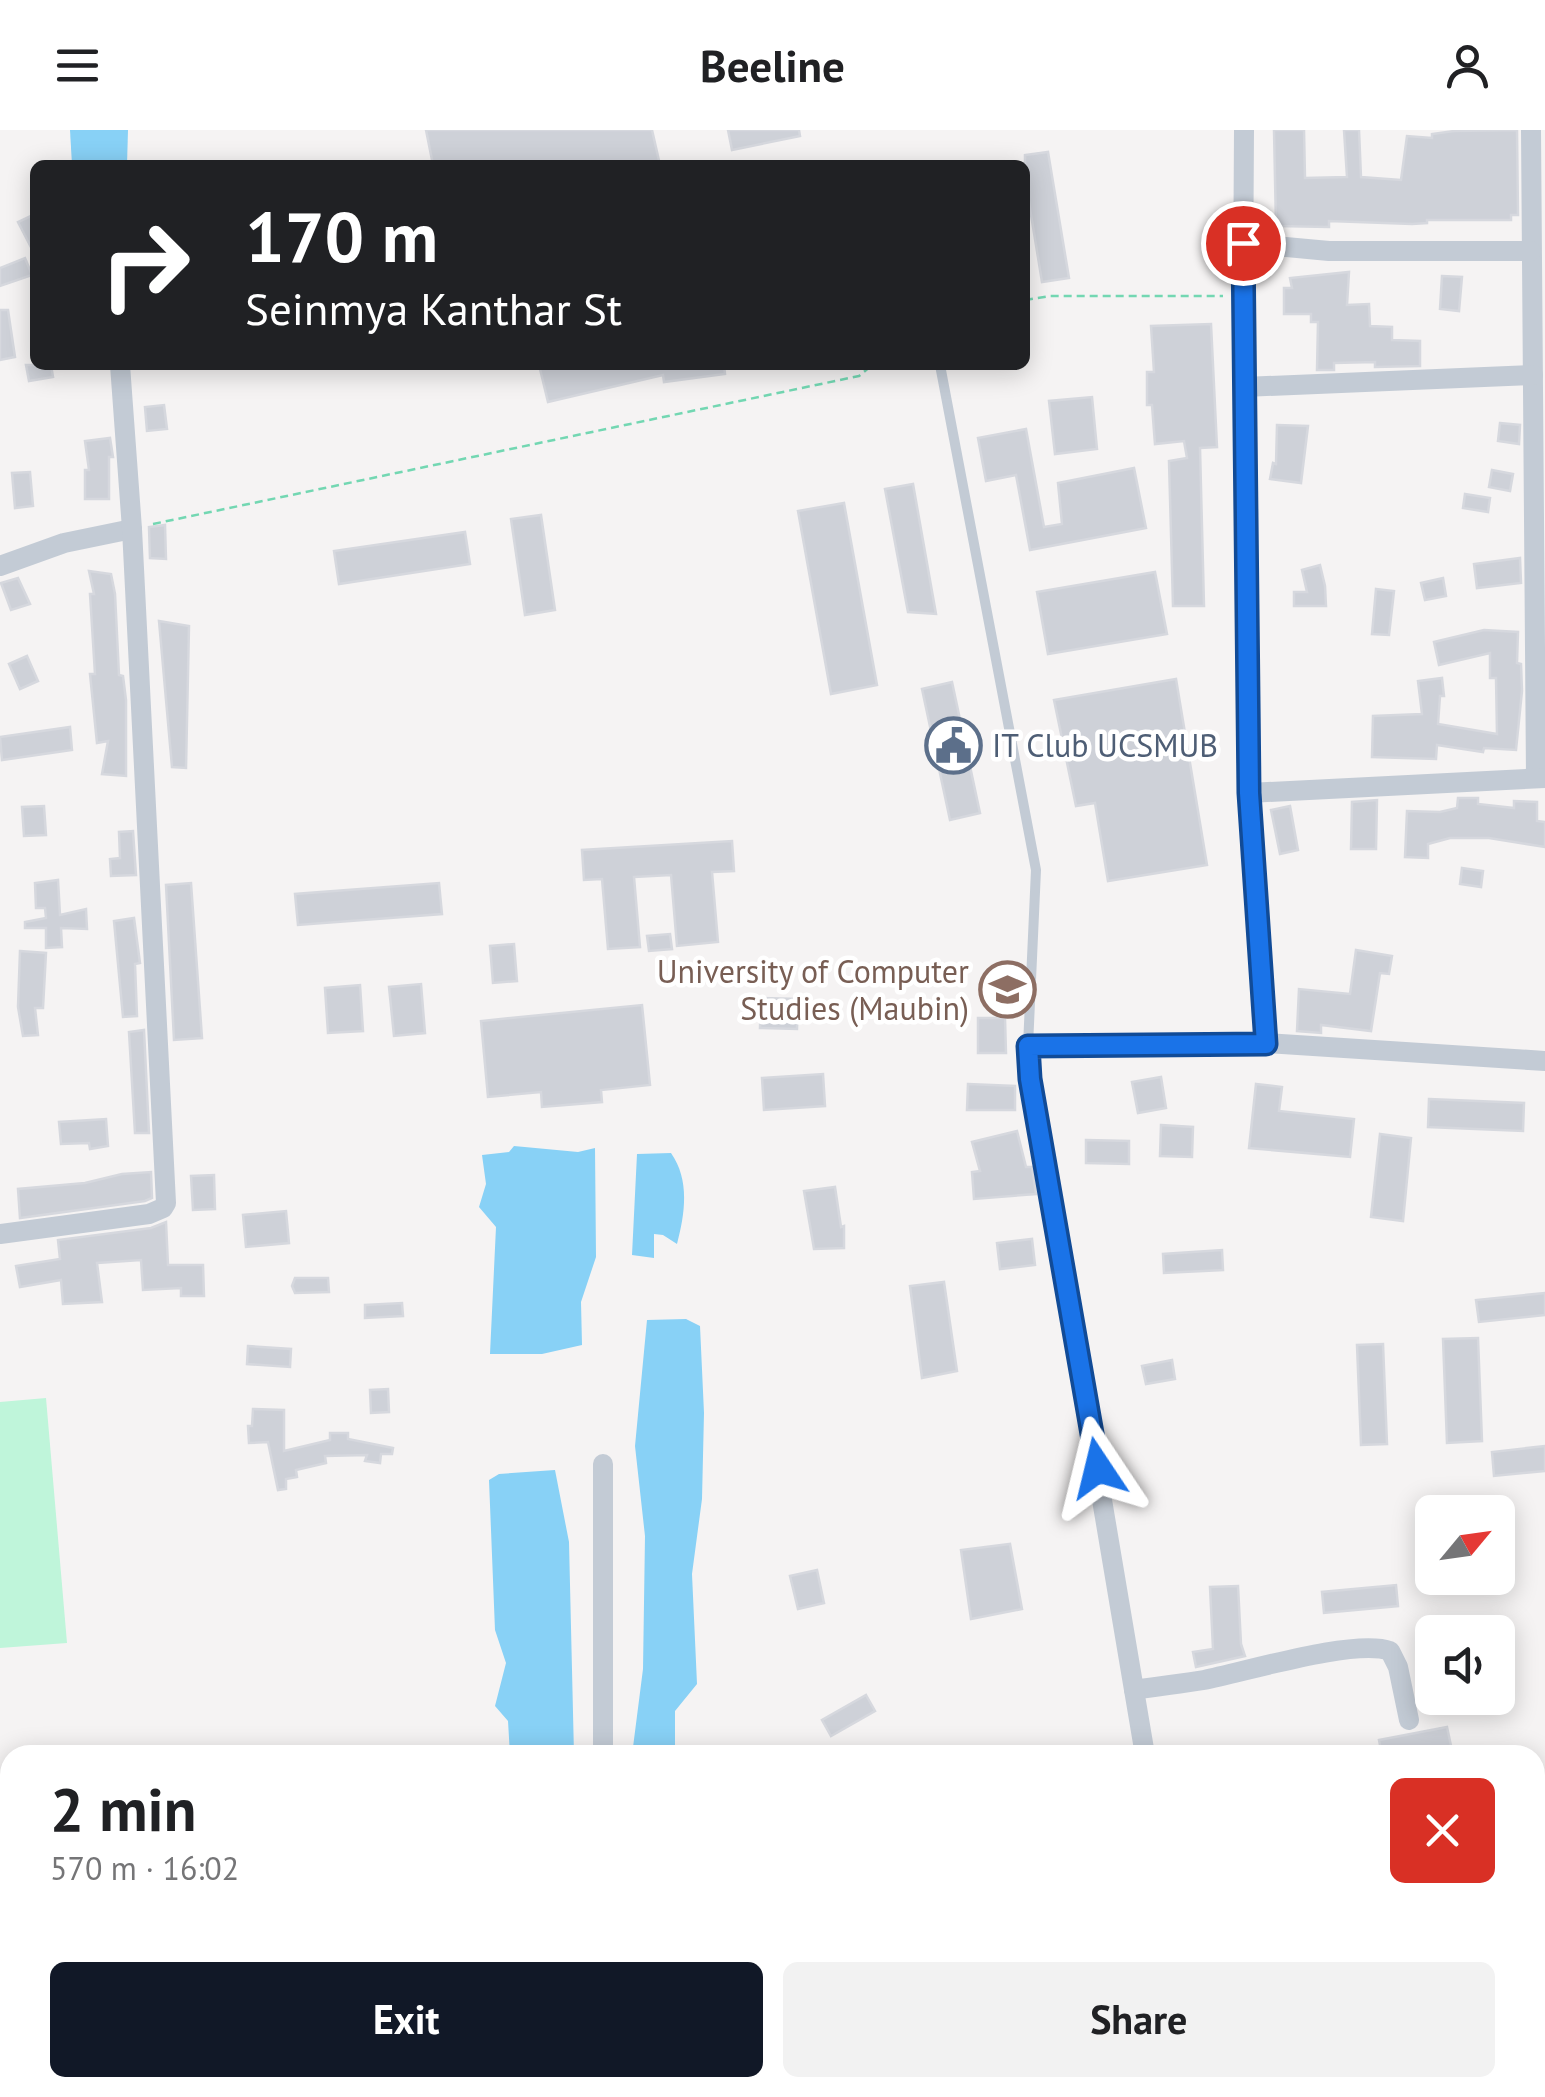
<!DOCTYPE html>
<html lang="en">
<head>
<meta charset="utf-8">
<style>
  body { margin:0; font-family:"PT Sans",sans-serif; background:#f2f2f2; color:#202124; height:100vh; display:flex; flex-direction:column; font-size:38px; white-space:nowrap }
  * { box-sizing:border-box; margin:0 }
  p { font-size:32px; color:#757577 }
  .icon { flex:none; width:55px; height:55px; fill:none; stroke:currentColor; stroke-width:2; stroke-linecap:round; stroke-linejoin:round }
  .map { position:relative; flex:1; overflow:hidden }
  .drawer { position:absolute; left:0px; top:1615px; width:1545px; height:352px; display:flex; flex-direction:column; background:#fff; border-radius:30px 30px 0 0; box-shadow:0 5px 25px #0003 }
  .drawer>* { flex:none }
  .guide { position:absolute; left:30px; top:30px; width:1000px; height:210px; border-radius:15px; box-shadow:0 5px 25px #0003; background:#202124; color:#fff; overflow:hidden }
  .needle { width:65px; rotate:61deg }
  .controls { position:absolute; left:1415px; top:1365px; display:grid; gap:20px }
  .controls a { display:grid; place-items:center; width:100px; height:100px; border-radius:15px; background:#fff; box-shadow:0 5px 25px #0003; font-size:50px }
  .pin { position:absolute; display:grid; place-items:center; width:85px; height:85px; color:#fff; margin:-42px; border:5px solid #fff; border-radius:50%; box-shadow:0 2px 10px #0007 }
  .me { position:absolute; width:110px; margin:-55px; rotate:350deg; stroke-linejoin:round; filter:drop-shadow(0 0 8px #0008) }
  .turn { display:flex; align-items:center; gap:35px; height:210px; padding:0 50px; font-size:45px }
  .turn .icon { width:130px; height:130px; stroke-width:2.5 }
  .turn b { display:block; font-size:70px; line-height:85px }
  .round { display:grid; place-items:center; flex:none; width:105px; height:105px; border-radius:15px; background:#f2f2f2 }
  .overview { display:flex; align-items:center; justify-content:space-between; height:170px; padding:0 50px }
  h1 { font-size:60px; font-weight:800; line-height:75px }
  .action { display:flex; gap:20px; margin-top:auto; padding:20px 50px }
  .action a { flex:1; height:115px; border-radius:15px; background:#111827; color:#fff; font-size:40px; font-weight:800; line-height:115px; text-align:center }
  .action a+a { background:#f2f2f2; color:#202124 }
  header { display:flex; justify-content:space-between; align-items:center; height:130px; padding:0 50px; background:#fff; font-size:45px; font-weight:800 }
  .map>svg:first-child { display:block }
  .green { fill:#bff5da }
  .water { fill:#88d1f6 }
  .building { fill:#ced1d8; stroke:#d6d8de; stroke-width:2.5 }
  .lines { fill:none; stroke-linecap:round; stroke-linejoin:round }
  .path { stroke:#73d7b2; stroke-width:2.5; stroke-dasharray:8 5; stroke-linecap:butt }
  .lane { stroke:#c3cbd5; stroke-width:10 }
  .street { stroke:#c3cbd5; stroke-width:20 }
  .route-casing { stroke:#114b97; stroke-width:25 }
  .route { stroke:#1a73e8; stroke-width:18 }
  .labels { text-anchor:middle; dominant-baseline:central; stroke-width:9; stroke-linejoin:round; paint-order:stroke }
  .service-label { font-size:32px; fill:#4e5e75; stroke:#fff; text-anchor:start }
  .education-label { font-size:32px; fill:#785e54; stroke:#fff; text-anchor:end }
</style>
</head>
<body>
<header><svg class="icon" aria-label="menu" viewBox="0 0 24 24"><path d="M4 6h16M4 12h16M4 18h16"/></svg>Beeline<svg class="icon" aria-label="person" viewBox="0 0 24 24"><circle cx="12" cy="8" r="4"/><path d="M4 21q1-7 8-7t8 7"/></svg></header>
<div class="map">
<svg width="1545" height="1967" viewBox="0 0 1545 1967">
  <rect width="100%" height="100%" fill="#f5f3f3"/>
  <polygon class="green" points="46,1268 67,1513 0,1518 0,1272"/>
  <g class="water">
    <polygon points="70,0 128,0 127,35 72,35"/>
    <polygon points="514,1016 578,1022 595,1018 596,1127 581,1172 582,1215 542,1224 490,1224 496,1097 479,1077 486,1054 482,1025 509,1022"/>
    <path d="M671,1023c19,27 14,61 6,91l-14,-9 -9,-1v24l-22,-3 5,-101z"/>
    <polygon points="686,1189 700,1196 704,1283 702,1369 692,1444 697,1554 675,1581 675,1625 632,1625 643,1539 645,1406 635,1316 647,1190"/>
    <polygon points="555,1340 569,1412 574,1625 510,1625 508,1591 495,1576 506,1533 495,1500 489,1350 499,1344"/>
  </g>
  <g class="building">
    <polygon points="426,0 652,0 660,35 433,35"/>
    <polygon points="728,0 799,0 800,6 732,20"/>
    <polygon points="1274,0 1304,0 1305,48 1347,47 1344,0 1359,0 1361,47 1401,50 1407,6 1432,8 1432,4 1454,1 1517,0 1518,85 1511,85 1511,90 1427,90 1427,93 1412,94 1329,91 1329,97 1276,96"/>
    <polygon points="1048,22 1069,148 1042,152 1025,48 1025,25"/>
    <polygon points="35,84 35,125 18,92"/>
    <polygon points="25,128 32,145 0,156 0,138"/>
    <polygon points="1349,142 1347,175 1369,174 1370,196 1392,197 1392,210 1420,211 1420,236 1375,237 1375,232 1334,233 1334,240 1317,240 1318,192 1311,192 1311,184 1284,184 1284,158 1292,158 1290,148"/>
    <polygon points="1442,146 1462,147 1459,181 1440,179"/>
    <polygon points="0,180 8,180 15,227 0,230"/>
    <polygon points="1211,194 1217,317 1200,318 1204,476 1173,476 1169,331 1187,328 1184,311 1155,314 1152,275 1147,275 1147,242 1154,242 1151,196"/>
    <polygon points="26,235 51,235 53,247 29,251"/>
    <polygon points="557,235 724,235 725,244 664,252 663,245 548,272 540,239"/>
    <polygon points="1092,267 1097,319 1055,324 1049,271"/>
    <polygon points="164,275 167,299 147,301 145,277"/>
    <polygon points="1500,293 1520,295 1519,314 1498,311"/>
    <polygon points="1277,295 1308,296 1301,353 1270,349 1273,333 1276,334"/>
    <polygon points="1026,299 1044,397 1062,394 1058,353 1134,338 1146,398 1030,420 1016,345 986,351 978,308"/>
    <polygon points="110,308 113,327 109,327 109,369 85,369 85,340 89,340 85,311"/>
    <polygon points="1492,340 1513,344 1510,361 1489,357"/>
    <polygon points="30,342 33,376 15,378 12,343"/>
    <polygon points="913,354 936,484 908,482 885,359"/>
    <polygon points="1465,364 1490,368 1488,382 1463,378"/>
    <polygon points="844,373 877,555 831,564 798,381"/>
    <polygon points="541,385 555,480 525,485 511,389"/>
    <polygon points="165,395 166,429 150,428 149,397"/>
    <polygon points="465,402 470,434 339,454 334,421"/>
    <polygon points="1520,428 1521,453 1477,458 1474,434"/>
    <polygon points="1320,435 1325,456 1326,476 1294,476 1294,462 1307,462 1302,440"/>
    <polygon points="89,441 111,444 115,464 119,545 123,546 126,570 126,646 102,644 108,611 97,613 90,544 95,544 90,464 94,464"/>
    <polygon points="1155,442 1167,504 1048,524 1037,462"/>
    <polygon points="18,448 30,474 11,480 1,453"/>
    <polygon points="1443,448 1446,466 1425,470 1421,453"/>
    <polygon points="1376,459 1394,461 1389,505 1372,504"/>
    <polygon points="159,491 189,496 186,638 172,637"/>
    <polygon points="1484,500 1518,502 1517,533 1521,534 1522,561 1516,620 1484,618 1483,622 1437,615 1436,629 1372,627 1373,586 1422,584 1418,551 1442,548 1444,566 1440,566 1438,594 1497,604 1496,548 1490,548 1490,523 1439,535 1434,512"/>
    <polygon points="27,526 38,551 20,559 9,534"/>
    <polygon points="1176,549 1207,735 1108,751 1095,673 1076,676 1054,570"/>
    <polygon points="952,552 980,683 950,690 922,559"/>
    <polygon points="70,597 72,620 2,630 0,607"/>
    <polygon points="1458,668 1478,668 1478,674 1514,678 1514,671 1537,672 1537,691 1545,692 1545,717 1489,708 1450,708 1428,714 1428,728 1405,727 1407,681 1440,682 1457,678"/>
    <polygon points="1377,670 1376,719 1351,719 1352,672"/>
    <polygon points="44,676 46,705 24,706 22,677"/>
    <polygon points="1290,676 1298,720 1280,724 1271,680"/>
    <polygon points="133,701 136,745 111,746 110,729 120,728 119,702"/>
    <polygon points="732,711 734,741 712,742 718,812 677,816 671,745 634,747 640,817 608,819 602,749 584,750 582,720"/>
    <polygon points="1462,738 1483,741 1481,757 1460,754"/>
    <polygon points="58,750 60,785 86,779 87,799 61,798 62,817 46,818 46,798 25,798 25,792 46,788 45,778 36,778 35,753"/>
    <polygon points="191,753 202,908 174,910 166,755"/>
    <polygon points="439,753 442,784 298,795 295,764"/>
    <polygon points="134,788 140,833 135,834 137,886 123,887 114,791"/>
    <polygon points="670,804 672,819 649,821 647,806"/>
    <polygon points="514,814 517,851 493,853 490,816"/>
    <polygon points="1356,820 1392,826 1389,844 1380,843 1371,901 1321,895 1321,903 1297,901 1299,859 1350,864"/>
    <polygon points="20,821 46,823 43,878 35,878 38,905 23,906 18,877"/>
    <polygon points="421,854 425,903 394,906 389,857"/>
    <polygon points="360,855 363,901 328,903 325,858"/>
    <polygon points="761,868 798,869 797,899 760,898"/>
    <polygon points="642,875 650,955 601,960 602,972 542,977 541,962 488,967 481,891"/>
    <polygon points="978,888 1005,888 1006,923 978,923"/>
    <polygon points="144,900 149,1003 135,1003 129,902"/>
    <polygon points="823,944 825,976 764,980 762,948"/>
    <polygon points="1161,947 1166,978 1138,983 1132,952"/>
    <polygon points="968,954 1015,956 1015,980 967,980"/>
    <polygon points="1256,954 1282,957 1279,981 1354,989 1350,1027 1249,1018"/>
    <polygon points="1429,969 1524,973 1523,1001 1428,997"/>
    <polygon points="106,989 108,1016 90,1019 89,1013 61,1014 59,992"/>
    <polygon points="1161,995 1193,997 1192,1027 1160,1026"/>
    <polygon points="1017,1001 1026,1037 1032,1037 1036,1064 974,1069 972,1042 980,1041 972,1012"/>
    <polygon points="1380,1004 1411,1008 1403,1091 1371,1087"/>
    <polygon points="1086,1010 1129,1011 1129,1034 1086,1033"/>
    <polygon points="151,1042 152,1068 145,1071 20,1088 18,1059 85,1053 122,1044"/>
    <polygon points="214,1045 215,1079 193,1080 191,1046"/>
    <polygon points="835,1057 841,1097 844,1096 844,1118 814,1119 804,1061"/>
    <polygon points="286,1081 289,1113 246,1117 243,1085"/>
    <polygon points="166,1092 168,1135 203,1135 204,1166 181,1166 181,1158 143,1160 141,1130 97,1133 102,1172 63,1174 61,1150 20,1157 16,1136 60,1129 58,1110 151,1098"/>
    <polygon points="1032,1109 1035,1135 1000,1139 997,1113"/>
    <polygon points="1222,1120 1223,1140 1164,1143 1163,1124"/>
    <polygon points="295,1148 328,1148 329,1162 295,1163 292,1156"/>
    <polygon points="944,1152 957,1241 922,1248 910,1156"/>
    <polygon points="1545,1163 1545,1185 1479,1192 1476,1170"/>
    <polygon points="402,1173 403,1186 365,1188 365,1175"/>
    <polygon points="1478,1208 1482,1311 1447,1313 1443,1209"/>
    <polygon points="1383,1214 1387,1314 1361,1315 1357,1215"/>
    <polygon points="248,1216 291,1219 290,1237 247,1234"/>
    <polygon points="1172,1230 1175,1249 1146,1254 1142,1236"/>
    <polygon points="388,1259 389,1282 371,1283 370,1260"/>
    <polygon points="253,1279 284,1280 284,1321 330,1310 330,1303 348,1303 348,1309 393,1318 392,1324 381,1324 380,1333 365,1331 367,1325 325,1326 326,1333 296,1340 297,1347 286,1349 286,1359 278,1360 268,1312 249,1313 248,1296 252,1296"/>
    <polygon points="1545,1316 1545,1341 1494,1346 1492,1322"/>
    <polygon points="1010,1414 1022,1479 971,1489 961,1420"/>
    <polygon points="817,1440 824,1473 798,1479 790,1446"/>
    <polygon points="1396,1455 1398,1476 1324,1483 1322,1462"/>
    <polygon points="1238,1456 1241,1514 1245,1526 1196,1537 1193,1522 1213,1519 1210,1457"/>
    <polygon points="866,1565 875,1581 831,1606 822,1590"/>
    <polygon points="1447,1597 1453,1625 1382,1625 1379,1610"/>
  </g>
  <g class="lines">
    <g class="path">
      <polyline points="1025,170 1050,166 1223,166"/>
      <polyline points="153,394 859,246 872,235"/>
    </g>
    <polyline class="lane" points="940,235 1036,740 1028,916"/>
    <g class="street">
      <polyline points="1531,0 1536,648"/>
      <polyline points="1243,113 1329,121 1531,121"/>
      <polyline points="1244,257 1533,245"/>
      <polyline points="0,436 64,413 132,399"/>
      <polyline points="1249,663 1545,648"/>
      <polyline points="1266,913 1545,931"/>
      <polyline points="0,1104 149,1084 163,1078 166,1073 132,399 120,235"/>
      <path d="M1134,1560c24,-4 47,-6 70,-10 41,-8 151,-42 186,-29l8,16 11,53"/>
      <polyline points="603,1625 603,1334"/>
      <polyline points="1145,1625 1031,949 1028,916 1266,913 1249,663 1243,167 1244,0"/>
      <polyline points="1535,1809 1545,1808"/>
      <polyline points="376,1958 377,1967"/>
      <polyline points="580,1958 580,1967"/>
      <polyline points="1336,1958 1340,1967"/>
      <polyline points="1521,1967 1545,1963"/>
    </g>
  </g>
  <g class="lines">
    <defs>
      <polyline id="route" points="1098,1338 1030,949 1028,916 1266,914 1249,663 1243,113"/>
    </defs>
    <use href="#route" class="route-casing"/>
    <use href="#route" class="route"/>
  </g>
  <defs>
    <symbol id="civic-ring" viewBox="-11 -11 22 22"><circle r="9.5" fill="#fff" stroke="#5c6f8a" stroke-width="1.5"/><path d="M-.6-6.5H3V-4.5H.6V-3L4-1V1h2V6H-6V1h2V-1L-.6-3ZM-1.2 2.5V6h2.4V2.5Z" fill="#5c6f8a"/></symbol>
    <symbol id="university-ring" viewBox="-11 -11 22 22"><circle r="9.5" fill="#fff" stroke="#8d6e63" stroke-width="1.5"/><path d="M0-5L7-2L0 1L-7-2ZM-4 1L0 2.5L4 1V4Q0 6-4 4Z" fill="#8d6e63"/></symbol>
  </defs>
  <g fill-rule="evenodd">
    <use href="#civic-ring" x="922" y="584" width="63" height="63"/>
    <use href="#university-ring" x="976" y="828" width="63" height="63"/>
  </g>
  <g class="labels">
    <g class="service-label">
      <text x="992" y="615">IT Club UCSMUB</text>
    </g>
    <g class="education-label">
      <text x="969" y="841">University of Computer<tspan x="969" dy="37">Studies (Maubin)</tspan></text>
    </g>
  </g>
</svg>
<div class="controls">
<a><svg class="needle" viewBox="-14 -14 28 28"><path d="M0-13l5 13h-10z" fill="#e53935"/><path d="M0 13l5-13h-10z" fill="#757577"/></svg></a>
<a><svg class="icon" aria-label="sound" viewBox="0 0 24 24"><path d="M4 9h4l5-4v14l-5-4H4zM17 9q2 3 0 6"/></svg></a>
</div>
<div class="pin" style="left:1243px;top:113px;background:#d93025"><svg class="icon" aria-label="arrive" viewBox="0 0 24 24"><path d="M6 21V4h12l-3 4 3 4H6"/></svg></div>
<svg class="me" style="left:1098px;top:1338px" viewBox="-20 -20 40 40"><path d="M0-17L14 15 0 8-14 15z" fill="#1a73e8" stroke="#fff" stroke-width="4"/></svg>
<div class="guide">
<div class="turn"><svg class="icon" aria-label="right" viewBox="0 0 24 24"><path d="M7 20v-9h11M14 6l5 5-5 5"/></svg><div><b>170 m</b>Seinmya Kanthar St</div></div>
</div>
<section class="drawer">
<div class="overview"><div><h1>2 min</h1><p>570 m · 16:02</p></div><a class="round" style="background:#d93025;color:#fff"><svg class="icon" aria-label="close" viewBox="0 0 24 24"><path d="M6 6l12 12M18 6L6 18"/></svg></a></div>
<div class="action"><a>Exit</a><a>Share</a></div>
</section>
</div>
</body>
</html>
